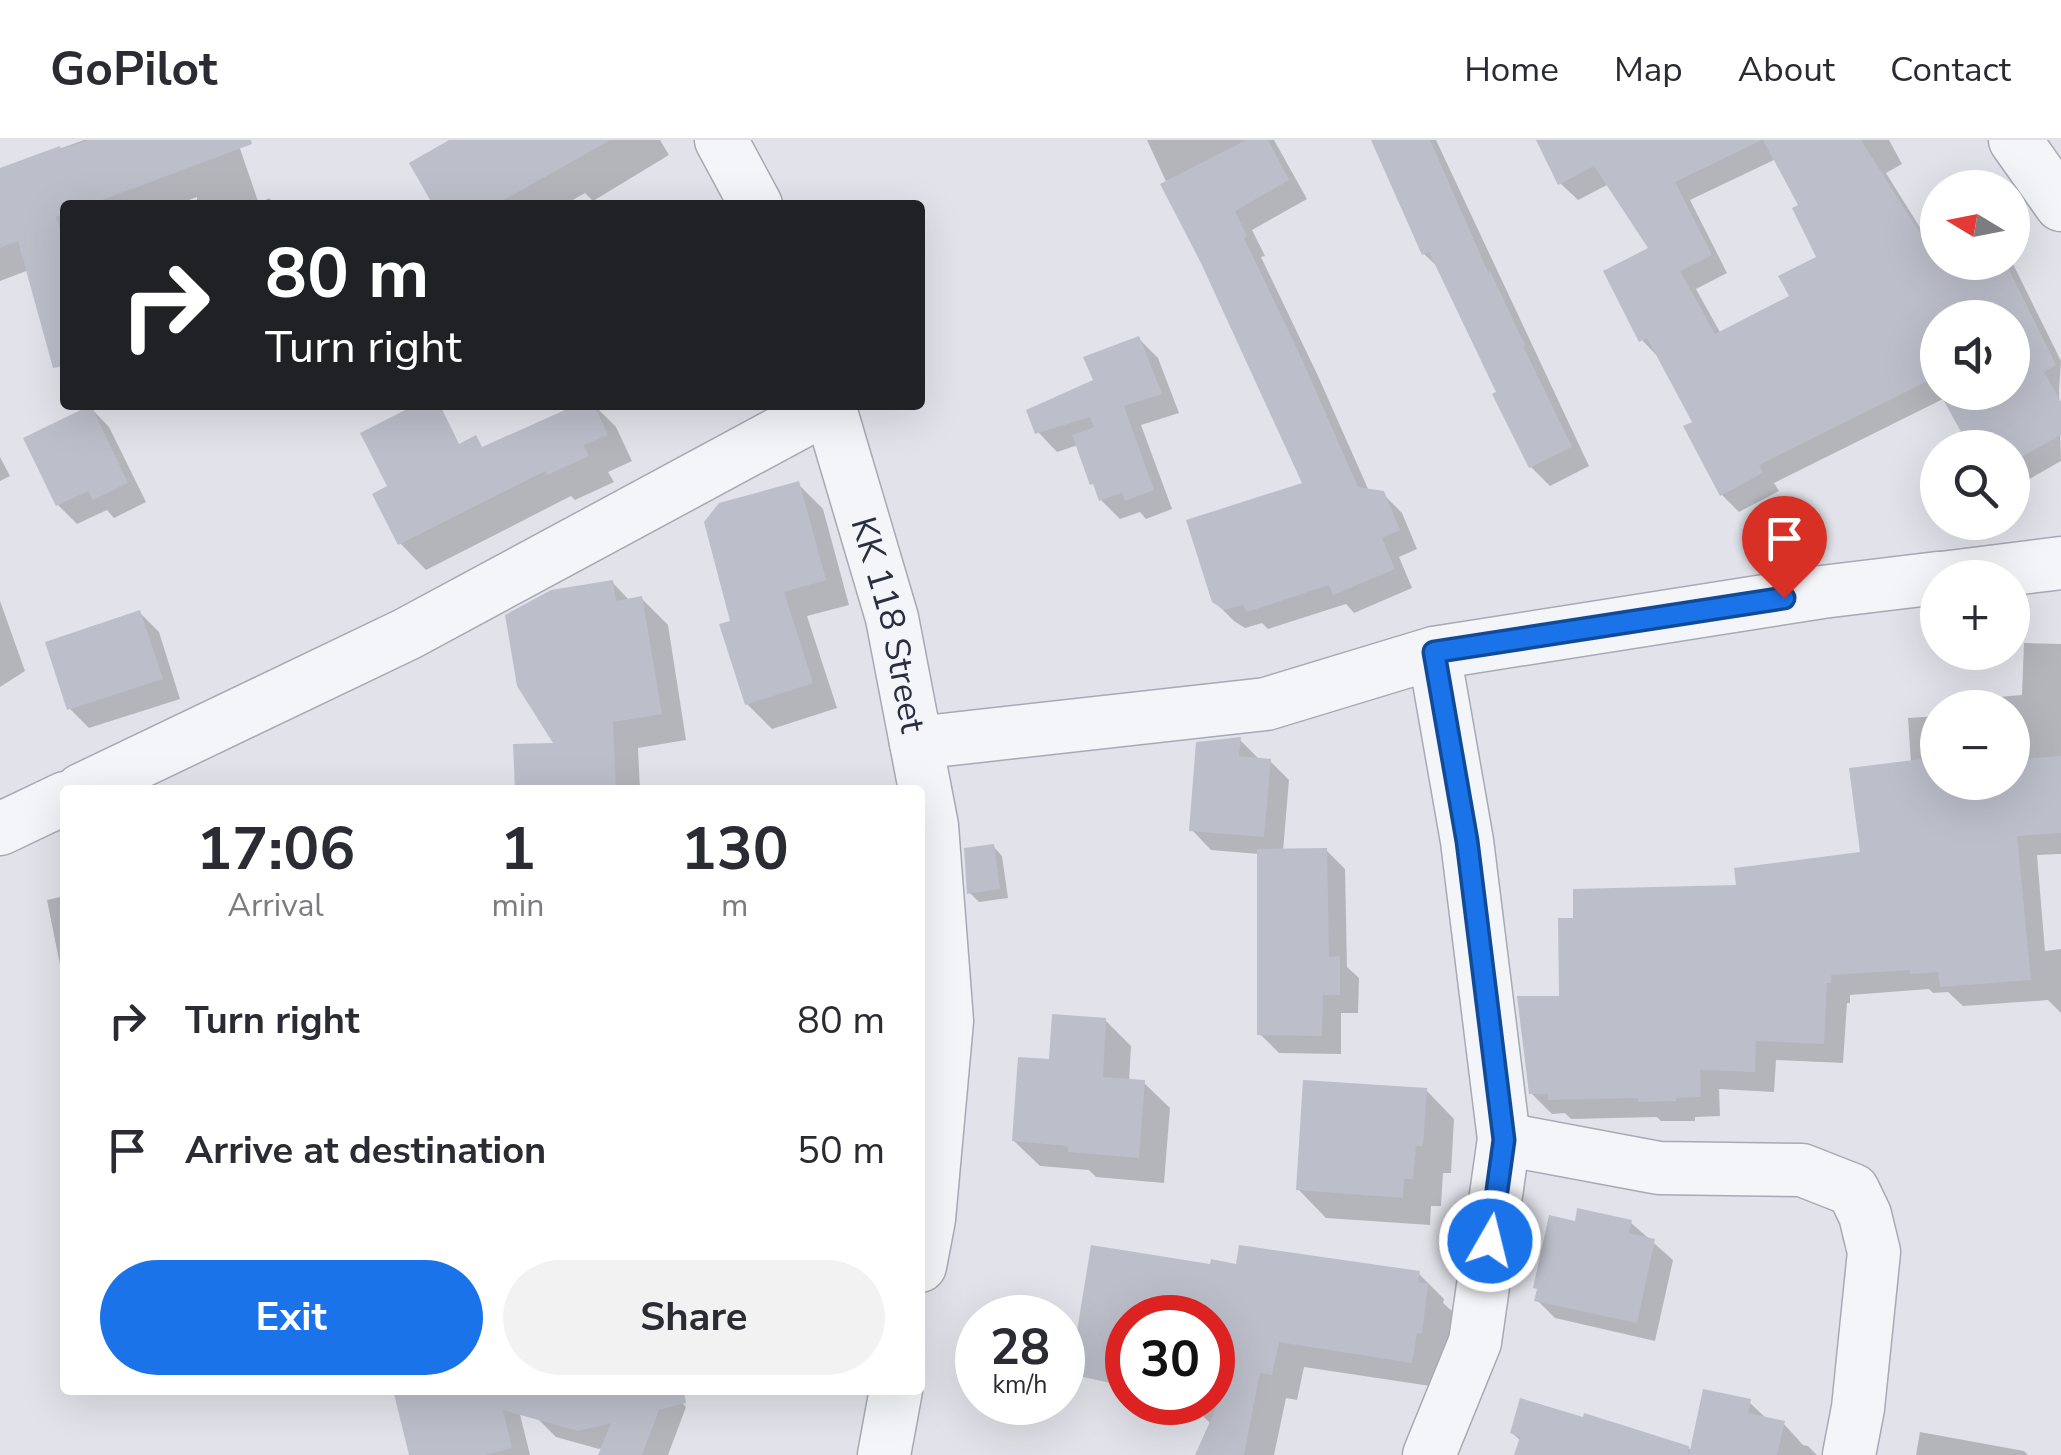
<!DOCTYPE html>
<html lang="en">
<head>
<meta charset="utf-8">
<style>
  body { margin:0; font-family:"Nunito Sans",sans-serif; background:#f2f2f3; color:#2b2b33; height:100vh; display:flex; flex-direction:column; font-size:38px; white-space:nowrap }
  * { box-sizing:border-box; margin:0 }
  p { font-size:32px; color:#7c7c81 }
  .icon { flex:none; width:55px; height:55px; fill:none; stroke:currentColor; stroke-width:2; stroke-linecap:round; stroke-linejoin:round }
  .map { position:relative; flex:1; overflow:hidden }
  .drawer { position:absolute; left:60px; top:645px; width:865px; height:610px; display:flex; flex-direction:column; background:#fff; border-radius:10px; box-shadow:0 10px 40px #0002 }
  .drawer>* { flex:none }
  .hud { position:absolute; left:60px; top:60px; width:865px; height:210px; border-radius:10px; box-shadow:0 10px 40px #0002; background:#202124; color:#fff; overflow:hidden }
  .needle { width:65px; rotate:280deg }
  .fabs { position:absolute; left:1920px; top:30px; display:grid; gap:20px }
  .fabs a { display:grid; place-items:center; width:110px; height:110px; border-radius:50%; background:#fff; box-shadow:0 10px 40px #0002; font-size:50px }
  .speed { position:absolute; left:955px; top:1155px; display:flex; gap:20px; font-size:50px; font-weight:700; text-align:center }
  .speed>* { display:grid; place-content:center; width:130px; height:130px; border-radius:50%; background:#fff; box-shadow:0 10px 40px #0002; line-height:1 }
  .speed small { font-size:25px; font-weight:400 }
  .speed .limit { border:15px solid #d22; background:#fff; color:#111 }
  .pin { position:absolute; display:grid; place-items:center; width:85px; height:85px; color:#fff; margin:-102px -42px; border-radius:50% 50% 50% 0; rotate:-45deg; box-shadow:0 0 10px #0007 }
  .pin .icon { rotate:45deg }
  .me { position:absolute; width:110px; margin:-55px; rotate:8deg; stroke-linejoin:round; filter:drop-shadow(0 0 8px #0008) }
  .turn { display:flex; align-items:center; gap:35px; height:210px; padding:0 40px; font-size:45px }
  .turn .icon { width:130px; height:130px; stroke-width:2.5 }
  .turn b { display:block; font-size:70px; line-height:85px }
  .eta { display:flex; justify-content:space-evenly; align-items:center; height:170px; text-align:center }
  .eta b { font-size:60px; font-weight:700; line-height:70px }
  .cta { display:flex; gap:20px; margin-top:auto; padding:20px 40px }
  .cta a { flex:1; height:115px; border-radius:60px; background:#1a73e8; color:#fff; font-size:40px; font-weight:700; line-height:115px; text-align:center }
  .cta a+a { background:#f2f2f3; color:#2b2b33 }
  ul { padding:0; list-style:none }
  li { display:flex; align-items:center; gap:30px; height:130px; padding:0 40px }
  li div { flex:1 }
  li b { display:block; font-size:38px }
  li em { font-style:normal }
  header { display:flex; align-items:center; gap:60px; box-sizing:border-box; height:140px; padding:0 50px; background:#fff; border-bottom:2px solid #e1e1e2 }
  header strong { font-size:48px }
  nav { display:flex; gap:55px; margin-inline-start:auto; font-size:35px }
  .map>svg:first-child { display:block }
  .shadow { fill:#0003; fill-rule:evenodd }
  .building { fill:#bcbeca }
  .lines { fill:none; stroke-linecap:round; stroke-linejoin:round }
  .minor-casing { stroke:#a7a9b4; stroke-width:55 }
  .minor { stroke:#f4f5f8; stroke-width:52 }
  .route-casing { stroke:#114b97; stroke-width:25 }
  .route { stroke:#1a73e8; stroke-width:18 }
  .labels { text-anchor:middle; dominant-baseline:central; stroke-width:8; stroke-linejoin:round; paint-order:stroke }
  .street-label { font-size:35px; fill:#2a2e42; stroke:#f1f3f7 }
</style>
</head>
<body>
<header>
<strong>GoPilot</strong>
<nav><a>Home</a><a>Map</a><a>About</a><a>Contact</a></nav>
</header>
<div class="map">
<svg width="2061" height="1315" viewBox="0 0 2061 1315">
  <rect width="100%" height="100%" fill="#e2e3ea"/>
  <g class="shadow">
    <polygon points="84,0 237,0 259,64 269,58 276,65 197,65 197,57 175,65 65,65 65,208 29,130 0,141 0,30"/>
    <polygon points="455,0 660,0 669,15 593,61 585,53 564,65 436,65"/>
    <polygon points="1147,0 1274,0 1307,59 1252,90 1265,116 1261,117 1318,236 1369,351 1383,354 1402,373 1417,409 1399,417 1412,448 1354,473 1346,464 1268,489 1262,483 1245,488 1234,481 1214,461 1305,344"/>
    <polygon points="1372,0 1436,0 1589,326 1550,346 1531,327 1499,253 1440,129 1424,114"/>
    <path d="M1539,0h350l13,24 -16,9 48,77 4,-2v14h74l49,99 -2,29 2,71 -49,28v-41l-67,-50 -171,85 5,8 -40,21 -17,-17 -27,-72 -36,-65 -17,-18 10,-91 -43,-65 -31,16 -18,-17zM1776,19l26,47 17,52 -27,39 -71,37 -25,-45 31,-16 -37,-73zM1938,178h74v74h-74z"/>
    <polygon points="1139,199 1158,218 1179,273 1141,285 1172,369 1146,379 1140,372 1120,379 1101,360 1078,305 1057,312 1038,292 1096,241"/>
    <polygon points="582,265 594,265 616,287 632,321 608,332 614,342 575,360 571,356 426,430 400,403"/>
    <polygon points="90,267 109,287 146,362 114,378 107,370 77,384 58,365"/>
    <polygon points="0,317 10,336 0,341"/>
    <polygon points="798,344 823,369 849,465 807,476 837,568 772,589 747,564 728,396 715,367"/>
    <polygon points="612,442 630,461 642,459 668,485 686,600 638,608 640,650 517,650 557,605"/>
    <polygon points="0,461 25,531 0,547"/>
    <polygon points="140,473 159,492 180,559 89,588 70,569"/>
    <polygon points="2024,503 2061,504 2061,714 2037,715 2045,811 2061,809 2061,873 2048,860 1963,866 1948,852 1933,853 1929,849 1850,855 1850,863 1847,863 1843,923 1776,920 1774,952 1719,949 1720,976 1695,977 1695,981 1661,981 1657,977 1571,979 1565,973 1552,974 1531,953 1561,858 1739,748 1863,714 1911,623 1908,578 1938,576 1938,642 2012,642 2012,568 1940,568 1940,562 2022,555"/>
    <polygon points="1240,600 1259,619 1270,621 1289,640 1283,711 1326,710 1345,729 1347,827 1359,838 1358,873 1341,873 1341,914 1279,913 1260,894 1259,714 1211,710 1192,690"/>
    <polygon points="993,706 1002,716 1008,758 979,762 970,753"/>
    <polygon points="65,756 65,834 61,830 47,760"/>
    <polygon points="1105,880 1131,906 1129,941 1144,943 1170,968 1164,1043 1096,1037 1089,1030 1040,1026 1014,1001"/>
    <polygon points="1426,950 1454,979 1451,1033 1443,1033 1441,1066 1431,1066 1430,1085 1326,1078 1298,1049"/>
    <polygon points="1630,1082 1673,1120 1655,1201 1555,1178 1537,1160 1539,1151 1577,1084"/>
    <polygon points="1093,1108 1212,1127 1418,1133 1444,1159 1443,1163 1453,1172 1447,1218 1437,1247 1304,1227 1297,1260 1286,1258 1274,1315 1197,1315 1211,1284 1189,1262 1212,1262 1212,1178"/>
    <polygon points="395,1250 514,1250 530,1315 412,1315"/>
    <polygon points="545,1250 670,1250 686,1267 668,1315 601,1315 603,1308 599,1309 556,1297 537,1278"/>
    <polygon points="1749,1262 1767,1279 1783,1283 1803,1305 1808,1306 1817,1315 1517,1315 1521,1301 1512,1293 1584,1280 1585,1277 1693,1310"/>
    <polygon points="1920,1292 2024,1311 2028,1315 1916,1315"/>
  </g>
  <g class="building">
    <polygon points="90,0 251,0 252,4 89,65 65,65 65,74 56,77 65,104 65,226 53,228 18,101 0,108 0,28 60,6 61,9"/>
    <polygon points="449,0 610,0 495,65 433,65 409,23"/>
    <polygon points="1246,0 1268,0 1289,40 1235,71 1247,96 1244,98 1300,215 1358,347 1384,351 1400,390 1382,398 1395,429 1333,455 1329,445 1247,472 1243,465 1224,470 1212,462 1186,380 1302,343 1200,121 1160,44"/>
    <polygon points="1371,0 1430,0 1488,132 1490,131 1525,205 1523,206 1572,307 1529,328 1492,254 1496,252 1429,112 1422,115"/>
    <polygon points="1536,0 1762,0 1675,42 1712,115 1680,131 1715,194 1789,156 1778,136 1816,117 1792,68 1798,65 1763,0 1861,0 1938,122 2005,122 2056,225 2044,232 2061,262 2061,295 2012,322 2012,308 1970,308 1939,252 2012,252 2012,178 1938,178 1938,236 1759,325 1763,333 1720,356 1683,286 1692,282 1647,198 1639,202 1603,131 1648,108 1594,26 1558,45"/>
    <polygon points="1139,196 1162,254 1124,266 1154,350 1125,361 1122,353 1099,361 1093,344 1090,345 1072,295 1094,287 1090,277 1035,294 1026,270 1093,240 1083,217"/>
    <polygon points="91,265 128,343 93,360 88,351 56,366 23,298"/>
    <polygon points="415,265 440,265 459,304 476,295 482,307 576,265 594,265 608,295 584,305 589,316 547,335 545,331 398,405 372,354 387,346 360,293"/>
    <polygon points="799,341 826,440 784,452 813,543 745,565 719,484 730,481 704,382 719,363"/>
    <polygon points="613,440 616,461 642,456 662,574 613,582 616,650 515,650 513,604 553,603 517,546 505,475 551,450"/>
    <polygon points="140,470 163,539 67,570 45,502"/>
    <polygon points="1241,597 1239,616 1271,619 1264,697 1189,691 1196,602"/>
    <polygon points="2061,616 2061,693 2017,696 2031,840 1940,847 1938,832 1910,834 1910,830 1831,835 1831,843 1827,843 1824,904 1756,901 1755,932 1700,930 1701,957 1676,958 1676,961 1638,962 1638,958 1548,960 1548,954 1529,954 1517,856 1559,856 1558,778 1573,778 1573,749 1736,745 1734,728 1860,712 1849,628 1938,617 1938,642 2012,642 2012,620"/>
    <polygon points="994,704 1000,749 967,754 964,708"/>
    <polygon points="1327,708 1329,817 1340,816 1340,855 1323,855 1322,896 1257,895 1257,709"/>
    <polygon points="1052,874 1106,878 1103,937 1145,940 1139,1018 1068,1012 1068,1006 1012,1001 1018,917 1049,919"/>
    <polygon points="1303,940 1427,948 1423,1006 1416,1006 1413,1039 1404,1039 1403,1058 1296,1050"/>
    <polygon points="1577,1068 1632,1080 1629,1093 1655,1099 1637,1183 1534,1161 1537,1149 1533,1148 1549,1075 1575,1081"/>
    <polygon points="1091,1105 1210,1124 1211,1119 1236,1124 1239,1105 1420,1131 1418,1142 1428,1144 1422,1194 1417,1193 1412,1223 1279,1202 1272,1235 1260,1233 1244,1315 1195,1315 1216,1268 1212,1267 1212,1178 1128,1178 1128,1247 1070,1234"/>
    <polygon points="1703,1249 1751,1259 1748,1273 1785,1281 1777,1315 1689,1315"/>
    <polygon points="393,1250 684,1250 686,1263 659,1270 642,1315 598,1315 611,1283 578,1291 503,1270 512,1308 486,1315 409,1315"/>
    <polygon points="1520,1258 1583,1277 1584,1273 1689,1306 1688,1315 1514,1315 1520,1297 1510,1293"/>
  </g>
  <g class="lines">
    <defs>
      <g id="minor">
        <polyline points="721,0 756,65"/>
        <polyline points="2015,0 2061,65"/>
        <path id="s1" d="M829,265l63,213 40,208 15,195 -18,198 -9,47"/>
        <polyline points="1942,438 2061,423"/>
        <polyline points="916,603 1266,564 1434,513 1822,452 1938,438"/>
        <polyline points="81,650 407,494 830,266"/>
        <polyline points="0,689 65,658"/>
        <polyline points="1504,999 1659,1028 1802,1030 1853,1050 1865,1075 1874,1112 1858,1268 1849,1315"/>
        <polyline points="884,1315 896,1250"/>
        <polyline points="1429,1315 1475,1202 1504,999 1467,701 1434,513"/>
      </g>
    </defs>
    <use href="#minor" class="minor-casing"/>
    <use href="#minor" class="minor"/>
  </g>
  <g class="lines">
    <defs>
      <polyline id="route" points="1490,1101 1504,1000 1467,701 1434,512 1784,458"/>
    </defs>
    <use href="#route" class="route-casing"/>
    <use href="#route" class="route"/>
  </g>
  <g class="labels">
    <g class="street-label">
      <text stroke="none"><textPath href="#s1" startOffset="228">KK 118 Street</textPath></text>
    </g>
  </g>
</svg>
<div class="fabs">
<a><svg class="needle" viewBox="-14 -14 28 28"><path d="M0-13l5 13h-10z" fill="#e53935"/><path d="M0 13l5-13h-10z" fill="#7c7c81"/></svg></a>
<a><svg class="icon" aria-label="sound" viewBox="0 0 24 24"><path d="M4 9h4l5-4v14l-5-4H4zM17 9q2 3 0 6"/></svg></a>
<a><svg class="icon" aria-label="search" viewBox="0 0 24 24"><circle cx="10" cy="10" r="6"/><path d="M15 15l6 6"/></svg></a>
<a>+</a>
<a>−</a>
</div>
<div class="speed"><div>28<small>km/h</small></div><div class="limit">30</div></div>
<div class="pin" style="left:1784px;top:458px;background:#d93025"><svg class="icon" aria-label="arrive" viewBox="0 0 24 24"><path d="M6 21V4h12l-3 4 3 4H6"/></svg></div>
<svg class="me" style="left:1490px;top:1101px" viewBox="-20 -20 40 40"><circle r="17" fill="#1a73e8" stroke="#fff" stroke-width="3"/><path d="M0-11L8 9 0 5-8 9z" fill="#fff"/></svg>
<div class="hud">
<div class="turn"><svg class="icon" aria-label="right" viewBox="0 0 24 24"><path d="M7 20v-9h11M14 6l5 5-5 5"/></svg><div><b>80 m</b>Turn right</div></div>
</div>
<section class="drawer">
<div class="eta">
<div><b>17:06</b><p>Arrival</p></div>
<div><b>1</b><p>min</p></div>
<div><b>130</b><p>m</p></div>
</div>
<ul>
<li><svg class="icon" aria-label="right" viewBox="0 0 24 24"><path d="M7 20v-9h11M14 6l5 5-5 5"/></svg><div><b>Turn right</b></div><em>80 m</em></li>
<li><svg class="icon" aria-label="arrive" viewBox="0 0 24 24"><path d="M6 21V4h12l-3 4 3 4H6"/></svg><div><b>Arrive at destination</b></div><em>50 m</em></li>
</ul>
<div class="cta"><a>Exit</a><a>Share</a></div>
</section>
</div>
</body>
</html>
